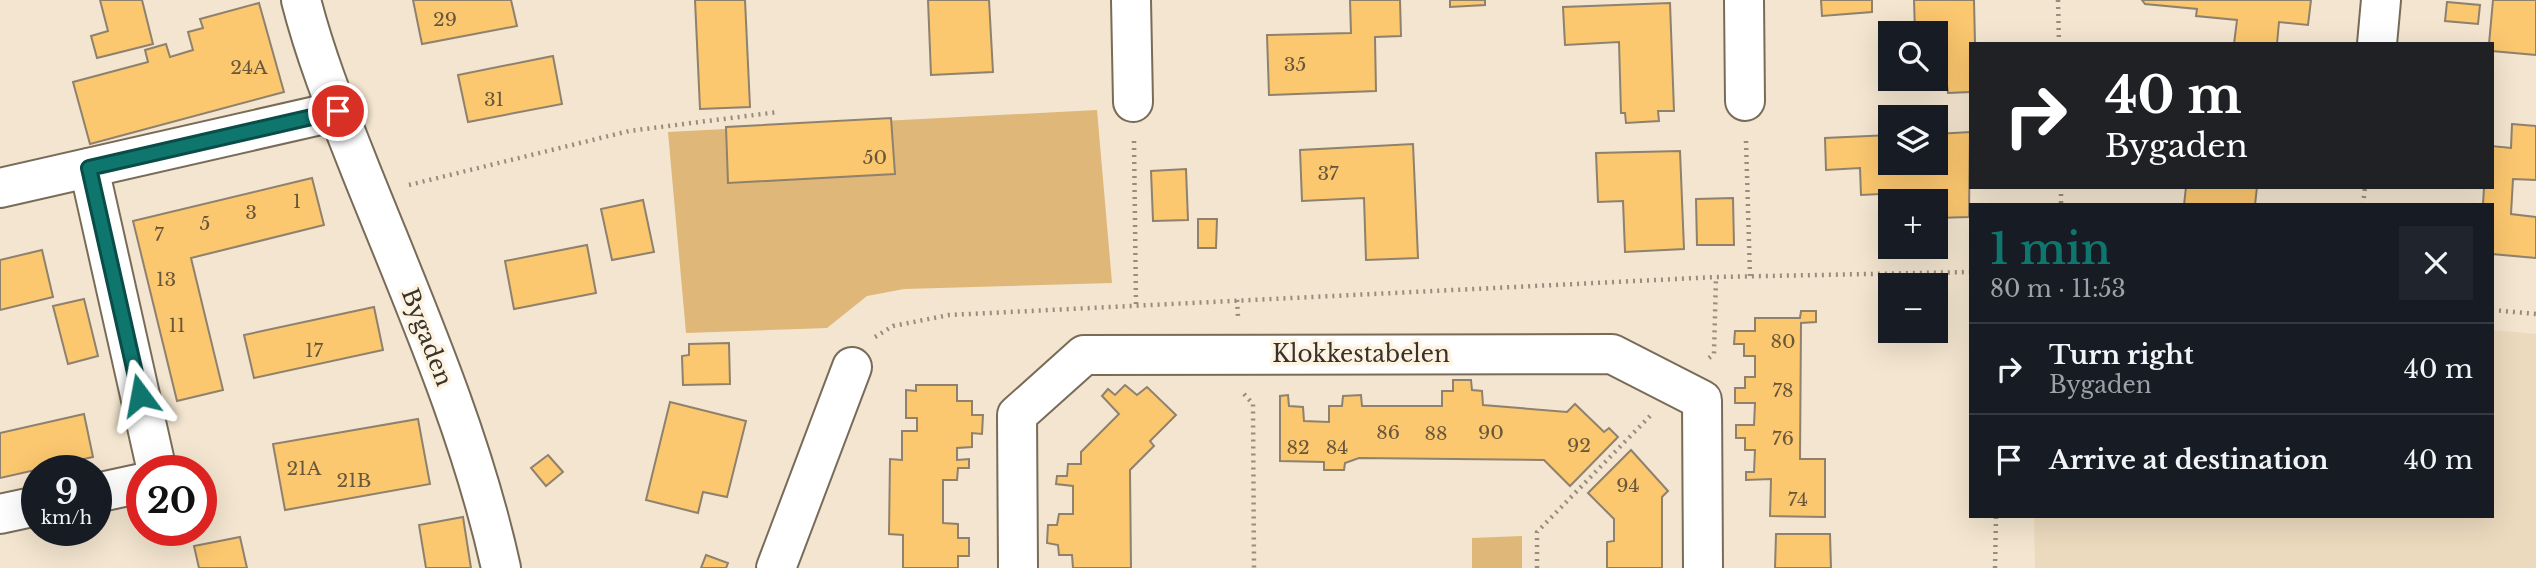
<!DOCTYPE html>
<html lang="en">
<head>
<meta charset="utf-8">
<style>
  body { margin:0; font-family:"Libre Baskerville",serif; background:#20242c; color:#f1f3f6; height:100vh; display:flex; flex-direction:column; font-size:26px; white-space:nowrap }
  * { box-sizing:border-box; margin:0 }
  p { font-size:23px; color:#9ea1a6 }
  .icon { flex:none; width:38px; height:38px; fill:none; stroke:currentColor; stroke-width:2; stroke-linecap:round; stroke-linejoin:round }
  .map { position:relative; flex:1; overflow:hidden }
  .details { position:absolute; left:1969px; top:203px; width:525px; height:315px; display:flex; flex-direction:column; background:#171b24; border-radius:0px; box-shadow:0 7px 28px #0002 }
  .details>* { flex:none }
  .top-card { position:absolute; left:1969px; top:42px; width:525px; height:147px; border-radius:0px; box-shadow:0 7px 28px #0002; background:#202124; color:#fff; overflow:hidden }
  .controls { position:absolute; left:1878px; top:21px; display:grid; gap:14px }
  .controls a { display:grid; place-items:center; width:70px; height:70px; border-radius:0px; background:#171b24; box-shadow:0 7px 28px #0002; font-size:35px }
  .speed { position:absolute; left:21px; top:455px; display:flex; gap:14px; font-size:35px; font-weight:700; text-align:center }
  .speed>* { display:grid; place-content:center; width:91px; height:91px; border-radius:50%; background:#171b24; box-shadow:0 7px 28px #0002; line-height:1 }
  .speed small { font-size:18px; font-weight:400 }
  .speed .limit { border:10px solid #d22; background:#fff; color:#111 }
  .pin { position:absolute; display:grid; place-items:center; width:60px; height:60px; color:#fff; margin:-30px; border:4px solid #fff; border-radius:50%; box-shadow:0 2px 7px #0007 }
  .me { position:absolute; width:77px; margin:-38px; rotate:347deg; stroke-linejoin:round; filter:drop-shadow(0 0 5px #0008) }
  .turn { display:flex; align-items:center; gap:24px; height:147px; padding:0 21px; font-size:32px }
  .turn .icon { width:91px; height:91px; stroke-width:2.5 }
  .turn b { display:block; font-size:49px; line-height:60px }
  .round { display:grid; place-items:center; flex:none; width:74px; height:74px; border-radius:0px; background:#20242c }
  .summary { display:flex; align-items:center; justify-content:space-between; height:119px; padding:0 21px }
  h1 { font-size:42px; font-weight:600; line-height:52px; color:#0f766e }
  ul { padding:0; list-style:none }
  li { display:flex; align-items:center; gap:21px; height:91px; padding:0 21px; border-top:2px solid #363941 }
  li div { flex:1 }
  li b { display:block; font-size:26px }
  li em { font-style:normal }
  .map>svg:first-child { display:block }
  .built { fill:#ecdabe }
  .green { fill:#dfb778 }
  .building { fill:#fbc76f; stroke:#8e816e; stroke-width:2 }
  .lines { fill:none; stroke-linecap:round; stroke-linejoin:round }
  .minor-casing { stroke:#786c59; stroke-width:42 }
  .path { stroke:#978d7e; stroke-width:4.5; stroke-dasharray:2 5; stroke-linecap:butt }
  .minor { stroke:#fff; stroke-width:38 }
  .route-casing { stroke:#0a4d48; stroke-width:18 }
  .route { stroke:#0f766e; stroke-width:12 }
  .labels { text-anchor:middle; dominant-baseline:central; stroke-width:7; stroke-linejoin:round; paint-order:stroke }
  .number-label { font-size:19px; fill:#69573b }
  .street-label { font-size:23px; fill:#38322a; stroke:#fef3e1 }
</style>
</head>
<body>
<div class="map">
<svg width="2536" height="568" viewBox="0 0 2536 568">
  <rect width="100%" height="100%" fill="#f3e5cf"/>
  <polygon class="built" points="2492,330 2536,334 2536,568 2035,568 2034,516 2492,516"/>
  <g class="green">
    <polygon points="1097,110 1112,283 904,289 867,296 827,328 686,333 668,132"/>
    <polygon points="1522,536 1522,568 1472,568 1472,538"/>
  </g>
  <g class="building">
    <polygon points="100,0 142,0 153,44 97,58 91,36 108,31"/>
    <polygon points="413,0 511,0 517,26 422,44"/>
    <polygon points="695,0 745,0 750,107 700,109"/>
    <polygon points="928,0 989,0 993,72 931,75"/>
    <polygon points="1350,0 1400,0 1401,36 1375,37 1376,91 1269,95 1267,35 1351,33"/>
    <polygon points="1450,0 1485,0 1485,5 1450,7"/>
    <polygon points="1821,0 1872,0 1872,12 1822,16"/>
    <polygon points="1914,0 1974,0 1975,44 1970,44 1970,92 1948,93 1947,85 1917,86 1916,79 1936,79 1936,33 1915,33"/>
    <polygon points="2142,0 2311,0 2308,25 2279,22 2277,44 2234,44 2237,20 2196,16 2197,9 2145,4"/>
    <polygon points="2493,0 2536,0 2536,55 2492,51 2492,44 2489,44"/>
    <polygon points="2447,2 2480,5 2478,24 2445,21"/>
    <polygon points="259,3 284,92 90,144 73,82 148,62 145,50 166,44 170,57 193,50 188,32 203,28 200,19"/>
    <polygon points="1670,3 1674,111 1658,111 1659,121 1626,123 1625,113 1621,113 1619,42 1565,45 1563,7"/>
    <polygon points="553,56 562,104 468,122 458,75"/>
    <polygon points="891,118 895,174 728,183 726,127"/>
    <polygon points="2512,124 2536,126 2536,180 2513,179 2511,214 2536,217 2536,258 2492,254 2492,205 2483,205 2484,187 2492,187 2492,146 2511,148"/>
    <polygon points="1970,132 1969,217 1936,218 1936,201 1921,201 1921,192 1861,195 1860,168 1826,170 1825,138 1890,135 1890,163 1936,163 1936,134"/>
    <polygon points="1413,144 1418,258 1366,260 1364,198 1302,201 1300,150"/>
    <polygon points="1680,151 1684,249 1625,252 1623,201 1598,202 1596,153"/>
    <polygon points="1186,169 1188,220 1153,221 1151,171"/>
    <polygon points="312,178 324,225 191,258 223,390 177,401 133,221"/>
    <polygon points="2186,187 2257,187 2255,205 2184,205"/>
    <polygon points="1733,198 1734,245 1697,245 1696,199"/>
    <polygon points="643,200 654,252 612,260 601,209"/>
    <polygon points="1198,219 1217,219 1216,248 1198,248"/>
    <polygon points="587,245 596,293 514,309 505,261"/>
    <polygon points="42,250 53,297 0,310 0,260"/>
    <polygon points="84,299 98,356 68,364 53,306"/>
    <polygon points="374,307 383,350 254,378 244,335"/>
    <polygon points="1801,311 1816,311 1816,322 1801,323 1800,459 1825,459 1825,517 1770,516 1771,479 1746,480 1746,472 1754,472 1755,450 1745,450 1745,438 1736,438 1736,425 1754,425 1755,403 1735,403 1735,388 1745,388 1745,377 1755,377 1755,356 1744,356 1744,344 1734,344 1735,331 1755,331 1755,318 1800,318"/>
    <polygon points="729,343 730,384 683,385 682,356 689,355 689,344"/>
    <polygon points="1453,380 1471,380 1472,390 1482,391 1483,405 1567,412 1575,404 1604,432 1609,428 1618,437 1570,486 1544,460 1359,458 1345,463 1344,470 1324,470 1324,462 1280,461 1280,396 1288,395 1289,406 1303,407 1304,421 1329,422 1329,406 1342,406 1343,396 1361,395 1362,406 1442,406 1442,391 1453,391"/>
    <polygon points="916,385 957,385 957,401 972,401 972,415 983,415 982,434 972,433 972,447 957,448 957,460 969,459 969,468 958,468 957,480 943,480 943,523 958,524 958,538 969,538 969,556 958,556 958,568 903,568 903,535 889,534 890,459 902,460 902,431 917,431 917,418 906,418 906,390 916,391"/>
    <polygon points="1125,385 1137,395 1147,387 1176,415 1150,441 1154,446 1130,470 1131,568 1073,568 1072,555 1059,555 1058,545 1047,543 1048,525 1057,525 1059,514 1073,514 1073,486 1056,484 1057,476 1067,476 1068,464 1081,464 1081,452 1119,414 1102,396 1108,389 1115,395"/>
    <polygon points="670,402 746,421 727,497 703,492 698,513 646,500"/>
    <polygon points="84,414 93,457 0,478 0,433"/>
    <polygon points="418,419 430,484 285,510 273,444"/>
    <polygon points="1631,450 1668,491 1662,497 1662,568 1607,568 1607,542 1614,541 1614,519 1588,493"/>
    <polygon points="548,455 563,472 546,486 531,468"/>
    <polygon points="463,517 471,568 426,568 419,525"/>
    <polygon points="1776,534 1830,534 1831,568 1775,568"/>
    <polygon points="240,537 247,568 199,568 194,546"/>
    <polygon points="706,555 728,563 726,568 701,568"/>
  </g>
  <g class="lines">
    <defs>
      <g id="minor">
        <path d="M301,0c15,59 38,115 60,171 52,130 110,260 140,397"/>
        <polyline points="1131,0 1133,102"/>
        <polyline points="1744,0 1745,101"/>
        <polyline points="2377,44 2381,0"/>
        <polyline points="89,168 157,471"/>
        <polyline points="0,188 338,111"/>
        <polyline points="96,493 142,483"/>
        <polyline points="0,514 37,506"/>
        <polyline points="776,568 852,367"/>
        <polyline points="1018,568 1017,415 1084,355 1612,354 1702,400 1703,568"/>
      </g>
    </defs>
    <use href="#minor" class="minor-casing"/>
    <g class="path">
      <polyline points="2058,0 2059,44"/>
      <polyline points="1134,141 1136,305"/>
      <polyline points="1746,141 1750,276"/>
      <polyline points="409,185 629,131 778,112"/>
      <polyline points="2061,187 2061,205"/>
      <polyline points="2363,205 2365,187"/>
      <polyline points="1237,300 1238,317"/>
      <polyline points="2492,310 2536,314"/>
      <polyline points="875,337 893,326 949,315 1716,277 1970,272"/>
      <polyline points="1709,358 1714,354 1716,277"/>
      <polyline points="1244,394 1253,404 1254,568"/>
      <polyline points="1537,568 1537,532 1650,416"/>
      <polyline points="1995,568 1996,516"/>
    </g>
    <use href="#minor" class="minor"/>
  </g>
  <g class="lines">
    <defs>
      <polyline id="route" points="140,395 89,168 338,111"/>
    </defs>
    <use href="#route" class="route-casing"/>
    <use href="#route" class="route"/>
  </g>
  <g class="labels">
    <g class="number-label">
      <text x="445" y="19">29</text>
      <text x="1295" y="64">35</text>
      <text x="249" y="67">24A</text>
      <text x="494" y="99">31</text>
      <text x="875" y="157">50</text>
      <text x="1328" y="173">37</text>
      <text x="297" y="201">1</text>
      <text x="251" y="212">3</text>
      <text x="205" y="223">5</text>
      <text x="159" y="234">7</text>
      <text x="166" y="279">13</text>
      <text x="177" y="325">11</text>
      <text x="1783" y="341">80</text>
      <text x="314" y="350">17</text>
      <text x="1783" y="390">78</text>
      <text x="1388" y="432">86</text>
      <text x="1491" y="432">90</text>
      <text x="1436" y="433">88</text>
      <text x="1783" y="438">76</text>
      <text x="1579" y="445">92</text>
      <text x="1298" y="447">82</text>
      <text x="1337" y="447">84</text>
      <text x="304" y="468">21A</text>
      <text x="354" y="480">21B</text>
      <text x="1628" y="485">94</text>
      <text x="1798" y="499">74</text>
    </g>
    <g class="street-label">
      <text transform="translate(427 337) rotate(69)">Bygaden</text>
      <text x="1361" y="354">Klokkestabelen</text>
    </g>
  </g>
</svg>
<div class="controls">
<a><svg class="icon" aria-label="search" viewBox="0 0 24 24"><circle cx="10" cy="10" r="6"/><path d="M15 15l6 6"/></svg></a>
<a><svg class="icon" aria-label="layers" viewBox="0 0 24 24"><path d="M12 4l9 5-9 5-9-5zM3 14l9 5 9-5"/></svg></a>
<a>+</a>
<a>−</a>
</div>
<div class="speed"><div>9<small>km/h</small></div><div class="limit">20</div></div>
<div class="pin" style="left:338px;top:111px;background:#d93025"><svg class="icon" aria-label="arrive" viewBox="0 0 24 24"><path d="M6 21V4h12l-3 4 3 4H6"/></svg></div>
<svg class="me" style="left:140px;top:395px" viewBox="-20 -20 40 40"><path d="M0-17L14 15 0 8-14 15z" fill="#0f766e" stroke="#fff" stroke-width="4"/></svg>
<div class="top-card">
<div class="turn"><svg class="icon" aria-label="right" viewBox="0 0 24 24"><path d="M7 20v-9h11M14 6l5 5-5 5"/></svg><div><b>40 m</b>Bygaden</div></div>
</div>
<section class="details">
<div class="summary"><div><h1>1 min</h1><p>80 m · 11:53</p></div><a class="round"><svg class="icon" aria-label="close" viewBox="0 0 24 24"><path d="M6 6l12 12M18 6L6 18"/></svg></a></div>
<ul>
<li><svg class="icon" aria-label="right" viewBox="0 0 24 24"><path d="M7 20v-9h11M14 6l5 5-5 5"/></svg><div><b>Turn right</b><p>Bygaden</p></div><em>40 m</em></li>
<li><svg class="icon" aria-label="arrive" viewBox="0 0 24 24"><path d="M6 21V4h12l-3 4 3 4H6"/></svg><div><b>Arrive at destination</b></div><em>40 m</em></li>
</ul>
</section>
</div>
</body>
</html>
